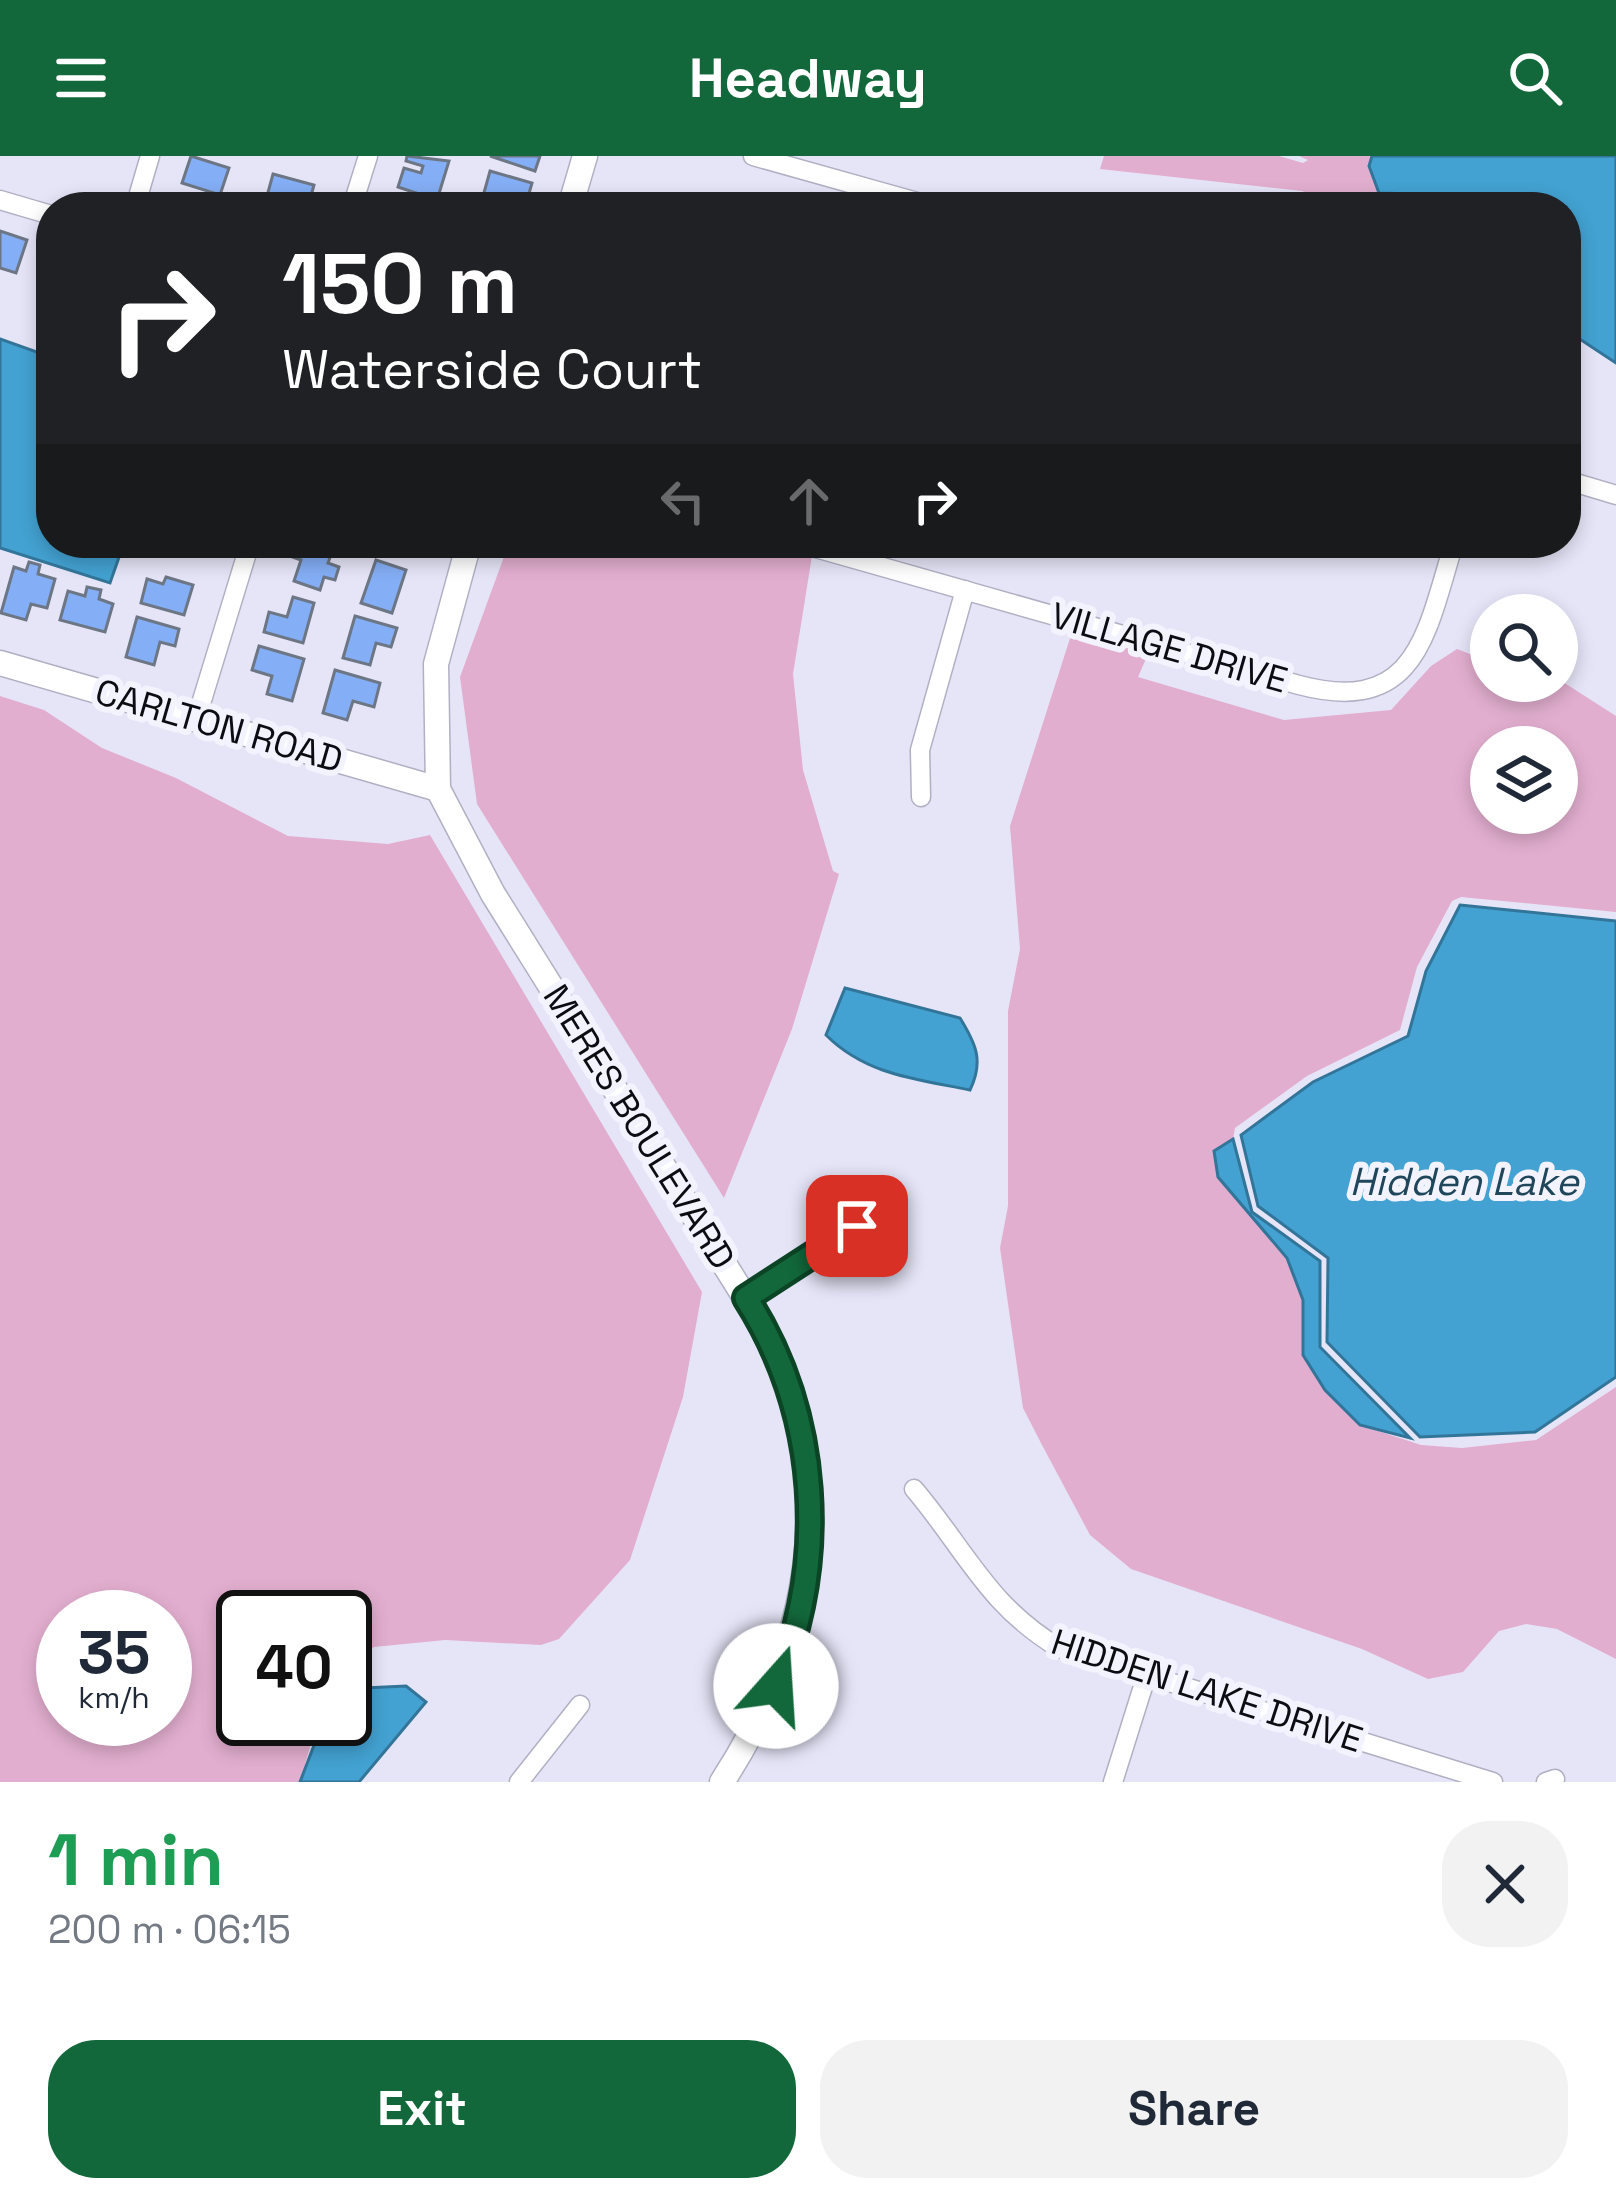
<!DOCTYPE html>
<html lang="en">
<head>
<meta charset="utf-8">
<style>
  body { margin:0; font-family:"Space Grotesk",sans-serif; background:#f2f2f3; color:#1f2937; height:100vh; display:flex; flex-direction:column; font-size:45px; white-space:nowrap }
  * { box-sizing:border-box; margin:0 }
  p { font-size:39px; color:#747a83 }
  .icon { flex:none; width:66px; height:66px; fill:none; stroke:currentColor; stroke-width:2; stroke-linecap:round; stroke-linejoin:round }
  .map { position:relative; height:1626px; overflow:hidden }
  .drawer { display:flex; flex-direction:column; background:#fff; flex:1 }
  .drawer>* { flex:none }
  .guide { position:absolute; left:36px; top:36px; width:1545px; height:366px; border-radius:48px; box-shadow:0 6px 18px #0003; background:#202124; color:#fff; overflow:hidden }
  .fabs { position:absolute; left:1470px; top:438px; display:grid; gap:24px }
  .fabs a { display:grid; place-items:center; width:108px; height:108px; border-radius:50%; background:#fff; box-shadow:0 6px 18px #0003; font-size:60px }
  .speed { position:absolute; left:36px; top:1434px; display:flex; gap:24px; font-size:60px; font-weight:700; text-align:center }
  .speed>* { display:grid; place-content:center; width:156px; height:156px; border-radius:50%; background:#fff; box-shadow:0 6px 18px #0003; line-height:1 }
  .speed small { font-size:30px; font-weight:400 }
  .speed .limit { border:6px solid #111; border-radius:18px; background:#fff; color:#111 }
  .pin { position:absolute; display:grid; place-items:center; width:102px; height:102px; color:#fff; margin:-51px; border-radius:24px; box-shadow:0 6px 18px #0006 }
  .me { position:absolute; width:132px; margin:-66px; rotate:19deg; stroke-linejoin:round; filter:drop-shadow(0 0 9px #0008) }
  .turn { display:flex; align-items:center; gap:42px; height:252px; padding:0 48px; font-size:54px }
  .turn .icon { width:156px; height:156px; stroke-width:2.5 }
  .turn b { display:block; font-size:84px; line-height:102px }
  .lanes { display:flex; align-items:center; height:114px; padding:0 48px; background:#0003; justify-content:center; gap:60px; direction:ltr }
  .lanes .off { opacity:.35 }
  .round { display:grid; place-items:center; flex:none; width:126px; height:126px; border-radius:48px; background:#f2f2f3 }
  .head { display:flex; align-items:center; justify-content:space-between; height:204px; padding:0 48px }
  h1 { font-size:72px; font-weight:700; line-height:90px; color:#1e9e55 }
  .action { display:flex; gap:24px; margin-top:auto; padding:24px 48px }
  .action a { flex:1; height:138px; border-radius:48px; background:#12683a; color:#fff; font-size:48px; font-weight:700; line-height:138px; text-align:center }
  .action a+a { background:#f2f2f3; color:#1f2937 }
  header { display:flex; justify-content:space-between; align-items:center; height:156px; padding:0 48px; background:#12683a; color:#fff; font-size:54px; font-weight:700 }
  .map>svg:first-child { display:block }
  .green { fill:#e2aecf; fill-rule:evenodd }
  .water { fill:#43a2d2; stroke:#337599; stroke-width:3 }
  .building { fill:#84aef5; stroke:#6d7685; stroke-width:3 }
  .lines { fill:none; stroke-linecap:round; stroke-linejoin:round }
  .minor-casing { stroke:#b1b0c3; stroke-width:21 }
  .tertiary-casing { stroke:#b1b0c3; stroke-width:27 }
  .minor { stroke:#fff; stroke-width:18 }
  .tertiary { stroke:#fff; stroke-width:24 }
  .route-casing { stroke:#0c4426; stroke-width:30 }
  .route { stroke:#12683a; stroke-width:21 }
  .labels { text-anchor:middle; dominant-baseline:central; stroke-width:12; stroke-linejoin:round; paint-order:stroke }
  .street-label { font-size:36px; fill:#0d0c13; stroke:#f3f3ff }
  .water-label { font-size:39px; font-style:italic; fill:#1f465b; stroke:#f3f3ff }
</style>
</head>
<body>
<header><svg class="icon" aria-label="menu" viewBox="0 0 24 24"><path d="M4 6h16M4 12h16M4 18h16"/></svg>Headway<svg class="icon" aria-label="search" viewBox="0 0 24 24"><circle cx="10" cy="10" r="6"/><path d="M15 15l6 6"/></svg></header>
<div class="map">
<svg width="1616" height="1626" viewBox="0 0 1616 1626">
  <rect width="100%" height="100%" fill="#e6e5f8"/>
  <g class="green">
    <polygon points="1104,0 1279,0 1303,7 1308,4 1299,0 1372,0 1370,10 1379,37 1413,38 1429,51 1347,51 1302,35 1100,13"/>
    <polygon points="509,387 765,387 812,400 793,518 803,614 833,715 839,718 792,873 724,1042 477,648 460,521"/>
    <path d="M1072,476l77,20 -11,25 146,43 107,-10 40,-44 26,-17 34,13v19l72,1 53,34v196l-155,-15 -9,4 -35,66 -17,63 -93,46 -72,52 -2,11 -19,12 4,26 69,81 16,42v56l57,69 61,20 41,3 74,-8 80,-53v272l-59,-30 -31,-5 -27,7 -36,41 -35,7 -66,-30 -231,-80 -41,-34 -48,-90 -19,-37 -23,-160 8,-42v-195l12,-62 -10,-123zM1491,591h66v66h-66z"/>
    <path d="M0,540l44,14 58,38 74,30 112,58 100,8 42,-9 272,457 -19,105 -53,163 -71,79 -18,6 -96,-5 -71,7 -29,18v-48h-102v102h75l-18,63h-300zM63,1461h102v102h-102z"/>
  </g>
  <g class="water">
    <polygon points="1372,0 1616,0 1616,207 1566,174 1566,51 1429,51 1413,38 1379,37 1369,10"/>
    <polygon points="0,183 51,201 51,387 124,387 110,427 0,392"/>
    <polygon points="1460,749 1616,765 1616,1221 1535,1276 1420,1281 1327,1186 1328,1102 1258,1050 1241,979 1313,926 1408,880 1426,815"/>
    <path d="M845,832l115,30c16,26 24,43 10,72 -54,-11 -104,-15 -144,-55z"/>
    <polygon points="1233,983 1252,1056 1320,1105 1320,1191 1410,1282 1360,1269 1325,1234 1303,1199 1303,1144 1287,1102 1218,1021 1214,995"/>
    <polygon points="406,1530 426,1546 359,1626 300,1626 324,1563 345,1563 345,1541 364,1532"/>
  </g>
  <g class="building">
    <polygon points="191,0 229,12 220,39 182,27"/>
    <polygon points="407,0 449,5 437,44 398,31 404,12 421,17 423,10 406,5"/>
    <polygon points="490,0 540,0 535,15"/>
    <polygon points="490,15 532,27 526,48 510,43 508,51 480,51"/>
    <polygon points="273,18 314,29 309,47 294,43 292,51 264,51"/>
    <polygon points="0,75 27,84 16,117 0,112"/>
    <polygon points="291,387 333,393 328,407 339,411 335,424 324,421 320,434 294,425 301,404 287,399"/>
    <polygon points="376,404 406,414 392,457 361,447"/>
    <polygon points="29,406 40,409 38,418 55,423 47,452 31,448 26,464 1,457 14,411 26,415"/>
    <polygon points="166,421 193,429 184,459 141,447 147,423 163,428"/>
    <polygon points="87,431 101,434 99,443 113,448 105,476 60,464 68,435 85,440"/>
    <polygon points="293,441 314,447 303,487 264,476 269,456 287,461"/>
    <polygon points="355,460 397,472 391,491 376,487 370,509 343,502"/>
    <polygon points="137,461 179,473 175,490 160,486 154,509 126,501"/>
    <polygon points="259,490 304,503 292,545 267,538 272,520 252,514"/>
    <polygon points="335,514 380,527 374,551 353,545 347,564 323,557"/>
  </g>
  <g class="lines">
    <defs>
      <g id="minor">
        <polyline points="753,0 935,51"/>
        <polyline points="0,44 51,59"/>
        <polyline points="135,51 150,0"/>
        <polyline points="352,51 368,0"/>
        <polyline points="1566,324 1616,339"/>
        <path d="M798,387l501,142c118,31 127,-51 155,-142"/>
        <polyline points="196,564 250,387"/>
        <polyline points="921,641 920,594 965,434"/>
        <polyline points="746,1142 857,1070"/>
        <path d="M914,1333c51,60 74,117 145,159l434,134"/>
        <polyline points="519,1626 580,1549"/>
        <polyline points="1113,1626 1146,1521"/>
        <polyline points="1546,1626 1555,1623"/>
      </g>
      <g id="tertiary">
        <polyline points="570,51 585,0"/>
        <path d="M469,387l-33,121 2,125 55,105 273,437c77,149 44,316 -44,451"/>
        <polyline points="0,507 438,633"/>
      </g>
    </defs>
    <use href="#minor" class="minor-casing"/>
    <use href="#tertiary" class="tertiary-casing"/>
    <use href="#minor" class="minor"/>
    <use href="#tertiary" class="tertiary"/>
  </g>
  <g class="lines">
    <defs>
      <path id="route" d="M776,1530c53,-126 44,-272 -30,-388l111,-72"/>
    </defs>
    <use href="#route" class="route-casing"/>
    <use href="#route" class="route"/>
  </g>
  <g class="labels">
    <g class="street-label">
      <text transform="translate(1169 492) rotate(16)">VILLAGE DRIVE</text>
      <text transform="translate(219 570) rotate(16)">CARLTON ROAD</text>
      <text transform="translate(639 971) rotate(58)">MERES BOULEVARD</text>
      <text transform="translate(1207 1535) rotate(18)">HIDDEN LAKE DRIVE</text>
    </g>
    <g class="water-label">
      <text x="1464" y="1025">Hidden Lake</text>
    </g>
  </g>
</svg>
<div class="fabs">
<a><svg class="icon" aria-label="search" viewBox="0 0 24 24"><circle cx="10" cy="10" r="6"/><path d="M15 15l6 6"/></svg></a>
<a><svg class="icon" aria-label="layers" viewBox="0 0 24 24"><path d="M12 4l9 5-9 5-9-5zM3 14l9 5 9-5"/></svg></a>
</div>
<div class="speed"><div>35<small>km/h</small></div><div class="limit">40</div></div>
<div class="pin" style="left:857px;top:1070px;background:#d93025"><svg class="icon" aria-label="arrive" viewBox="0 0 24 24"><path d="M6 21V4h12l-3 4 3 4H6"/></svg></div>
<svg class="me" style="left:776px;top:1530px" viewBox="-20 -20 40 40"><circle r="19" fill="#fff"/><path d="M0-13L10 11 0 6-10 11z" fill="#12683a"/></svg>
<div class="guide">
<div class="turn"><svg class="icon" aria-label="right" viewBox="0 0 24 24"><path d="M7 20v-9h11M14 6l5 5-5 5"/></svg><div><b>150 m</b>Waterside Court</div></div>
<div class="lanes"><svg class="icon off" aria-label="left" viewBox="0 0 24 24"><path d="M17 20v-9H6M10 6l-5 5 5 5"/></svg><svg class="icon off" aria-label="ahead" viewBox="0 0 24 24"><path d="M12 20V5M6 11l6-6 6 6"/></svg><svg class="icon" aria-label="right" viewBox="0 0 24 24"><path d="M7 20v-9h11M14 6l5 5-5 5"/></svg></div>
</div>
</div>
<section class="drawer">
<div class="head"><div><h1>1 min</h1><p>200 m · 06:15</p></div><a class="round"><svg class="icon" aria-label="close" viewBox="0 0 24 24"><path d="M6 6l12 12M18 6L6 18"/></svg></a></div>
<div class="action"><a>Exit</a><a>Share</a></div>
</section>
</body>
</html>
